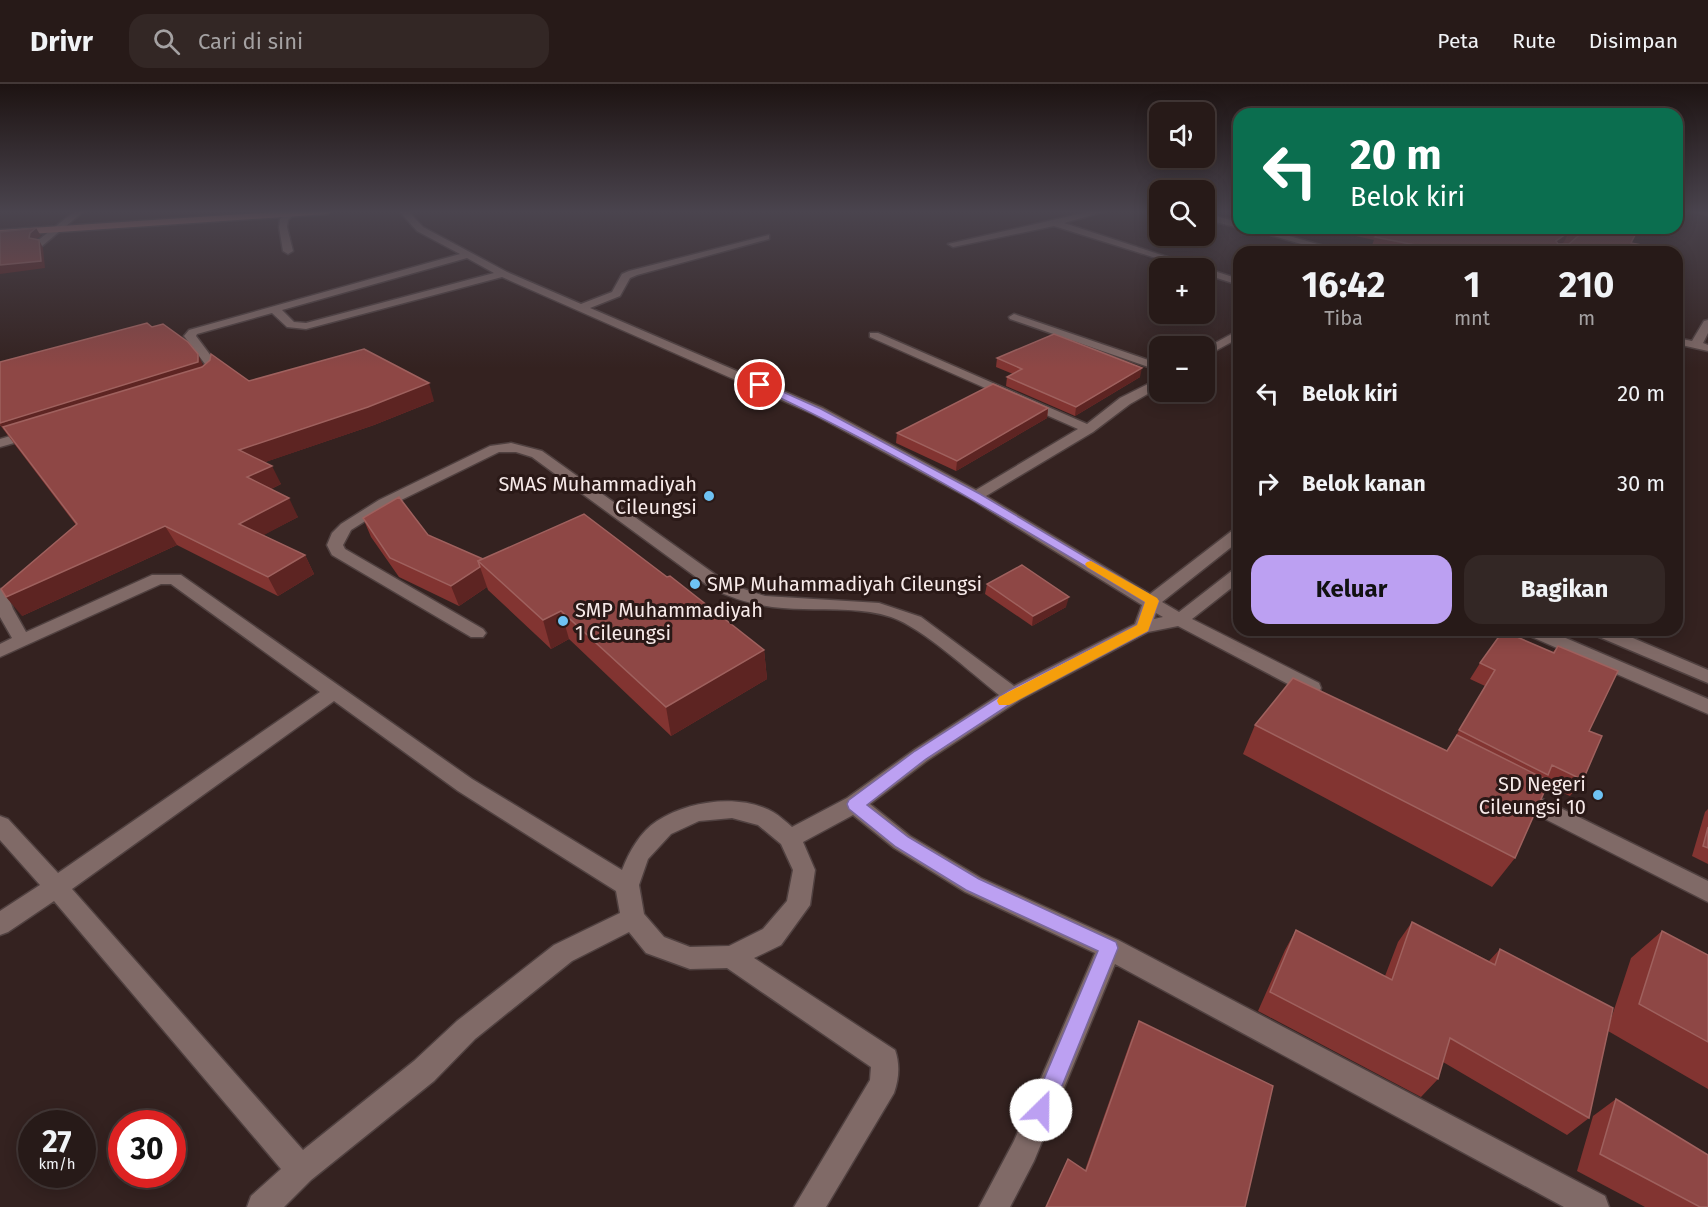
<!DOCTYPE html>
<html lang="id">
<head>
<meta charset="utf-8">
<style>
  body { margin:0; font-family:"Fira Sans",sans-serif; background:#332725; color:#f1f3f6; height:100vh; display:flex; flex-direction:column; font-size:22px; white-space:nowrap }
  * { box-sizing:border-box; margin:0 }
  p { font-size:20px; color:#a4a1a2 }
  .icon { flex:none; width:33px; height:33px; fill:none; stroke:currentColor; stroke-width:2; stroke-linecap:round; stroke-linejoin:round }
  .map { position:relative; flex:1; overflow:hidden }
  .details { position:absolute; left:1233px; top:162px; width:450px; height:390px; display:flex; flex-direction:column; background:#271a18; border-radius:18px; box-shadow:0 3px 15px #0003,0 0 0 2px #433837 }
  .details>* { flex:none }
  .guide { position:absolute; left:1233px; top:24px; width:450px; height:126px; border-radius:18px; box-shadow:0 3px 15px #0003,0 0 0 2px #433837; background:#0b6e4f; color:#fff; overflow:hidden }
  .tools { position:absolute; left:1149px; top:18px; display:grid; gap:12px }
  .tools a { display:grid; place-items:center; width:66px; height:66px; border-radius:12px; background:#271a18; box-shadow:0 3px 15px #0003,0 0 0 2px #433837; font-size:30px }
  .speed { position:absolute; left:18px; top:1026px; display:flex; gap:12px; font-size:30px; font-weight:700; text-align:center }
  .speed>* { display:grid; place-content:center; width:78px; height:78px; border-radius:50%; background:#271a18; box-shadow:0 3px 15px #0003,0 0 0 2px #433837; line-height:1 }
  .speed small { font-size:15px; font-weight:400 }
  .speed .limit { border:9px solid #d22; background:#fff; color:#111 }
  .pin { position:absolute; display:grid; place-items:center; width:51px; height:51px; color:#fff; margin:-26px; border:3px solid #fff; border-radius:50%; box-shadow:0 2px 6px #0007 }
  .me { position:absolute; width:66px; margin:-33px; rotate:23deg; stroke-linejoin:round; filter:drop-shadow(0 0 4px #0008) }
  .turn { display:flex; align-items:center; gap:21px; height:126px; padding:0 18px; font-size:27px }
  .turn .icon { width:78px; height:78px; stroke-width:2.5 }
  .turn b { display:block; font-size:42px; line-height:51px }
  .eta { display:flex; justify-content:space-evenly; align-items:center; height:102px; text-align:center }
  .eta b { font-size:36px; font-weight:700; line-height:42px }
  .cta { display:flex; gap:12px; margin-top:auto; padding:12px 18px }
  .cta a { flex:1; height:69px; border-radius:18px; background:#bca0f2; color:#111; font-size:24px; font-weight:700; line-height:69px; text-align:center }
  .cta a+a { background:#332725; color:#f1f3f6 }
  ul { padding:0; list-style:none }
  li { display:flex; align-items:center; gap:18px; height:90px; padding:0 18px }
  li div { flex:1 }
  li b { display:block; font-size:22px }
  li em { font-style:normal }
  header { display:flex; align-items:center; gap:36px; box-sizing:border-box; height:84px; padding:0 30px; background:#271a18; border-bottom:2px solid #433837 }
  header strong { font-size:28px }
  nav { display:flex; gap:33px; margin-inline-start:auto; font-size:21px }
  .search { width:420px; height:54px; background:#332725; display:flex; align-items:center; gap:15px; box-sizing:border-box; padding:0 21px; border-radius:18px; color:#a4a1a2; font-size:22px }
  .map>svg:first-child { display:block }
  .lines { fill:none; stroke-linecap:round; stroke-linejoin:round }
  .minor-casing { stroke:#504140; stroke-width:3 }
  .major-casing { stroke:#504140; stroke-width:3 }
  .minor { fill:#806a67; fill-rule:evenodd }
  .major { fill:#c87a72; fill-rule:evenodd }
  .wall { fill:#823431 }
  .shaded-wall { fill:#5d2422 }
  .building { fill:#8e4745; stroke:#9f615e; stroke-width:1.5; fill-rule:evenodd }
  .route { fill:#bca0f2; stroke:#7a689d; stroke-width:1.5 }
  .slow { fill:#f59e0b }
  .poi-dot { fill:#6ec2f3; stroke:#2a1917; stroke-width:2 }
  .labels { text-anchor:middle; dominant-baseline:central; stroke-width:6; stroke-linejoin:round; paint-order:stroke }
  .poi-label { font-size:20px; fill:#f7eae9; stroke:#2a1917; text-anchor:end }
</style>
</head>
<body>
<header>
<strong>Drivr</strong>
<div class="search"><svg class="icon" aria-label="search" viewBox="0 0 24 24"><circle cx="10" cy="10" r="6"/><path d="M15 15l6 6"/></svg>Cari di sini</div>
<nav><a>Peta</a><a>Rute</a><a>Disimpan</a></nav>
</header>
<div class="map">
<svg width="1708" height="1123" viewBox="0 0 1708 1123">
  <rect width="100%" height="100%" fill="#342220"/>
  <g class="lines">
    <defs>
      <g id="minor">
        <polygon points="75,127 84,127 42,162 36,162 36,158"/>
        <polygon points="289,127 298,127 288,136 287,143 293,167 288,170 283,167 279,143 280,135"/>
        <path d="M399,127h9l15,16 84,45 74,32 31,-12 10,-18 7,-3 140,-36v4l-132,36 -7,3 -10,18 -30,12 233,100 153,82 102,-61 -208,-92v-4h8l209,91 33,-26 40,-20v9l-30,17 -37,28 -107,64 164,98 83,-64 6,-2v13l-77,61 17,10 54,-42 6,-1v13l-47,37 127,64 2,5 -2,5 -7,2 -7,-2 -127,-67 -30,6 -128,68 -92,60 -58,44 40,32 71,42 137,62 487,256 4,11h-45l-449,-243 -81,197 -24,46h-31l35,-66 81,-188 -130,-61 -71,-44 -41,-33 -50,27 12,28 -5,35 -29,40 -27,13 141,92c5,14 4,29 -1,43l-68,114h-32l76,-127 1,-13 -144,-99 -37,1 -44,-16 -17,-21 -57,29 -97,78 -41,42 -123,99 -27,27h-37l4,-11 30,-27 -227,-268 -46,31 -8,3v-24l40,-26 -40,-45v-24l8,3 50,54 262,-181 -149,-108h-10l-161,73v-13l12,-6 -12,-21v-28l6,1 7,19 13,23 126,-57h29l291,204 150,91c7,-18 18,-38 35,-49 31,-20 82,-28 116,-9 7,4 13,10 19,15l55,-29 67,-48 85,-55c-28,-22 -76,-67 -108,-78 -27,-9 -58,-7 -87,-8 -33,0 -63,-6 -93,-21l-179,-131 -16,-5h-17l-110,54 -38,24 -8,15 2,4 138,80 3,4 -3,4h-12l-139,-82 -5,-10 5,-12 9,-9 38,-24 111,-54 21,-3 31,8 181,129 12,6 30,10 114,7 42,14 93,69 121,-62 7,-19 -171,-106 -158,-85 -311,-137 -196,52 -19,-2 -15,-14 -75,21 -1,2 21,28 -2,14 -8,5h-8l-2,-3 8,-6v-10l-21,-28 5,-6 271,-76 -43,-23zM467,174l27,15 -188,50 -12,-1 -12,-12zM1156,529l7,4 -9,2zM334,617l124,90 158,100 4,22 -66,32 -97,76 -43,40 -111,89 -231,-261zM732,734l26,7 23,19 12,26 -6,31 -24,28 -34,17 -39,1 -26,-10 -20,-23 -5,-29 9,-26 23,-25 28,-13z"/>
        <polygon points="1092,127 1106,127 1064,139 1201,184 1188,184 1054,142 953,163 948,160"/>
        <polygon points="1691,127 1708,127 1708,131"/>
        <polygon points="1204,129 1239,138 1239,144 1204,135"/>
        <polygon points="1246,144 1261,144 1345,168 1329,168"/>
        <polygon points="1202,184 1208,185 1239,195 1239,201 1204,190 1204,184"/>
        <polygon points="1014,230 1160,280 1160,287 1010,235 1009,233"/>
        <polygon points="1708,236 1708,249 1703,259 1708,261 1708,267 1677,260 1677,254 1692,257 1704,237"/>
        <polygon points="1239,246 1239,254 1204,273 1204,265"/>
        <polygon points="34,345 39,346 41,349 39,352 0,363 0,355"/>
        <polygon points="1522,546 1547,546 1708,615 1708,630 1525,550"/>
        <polygon points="1589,546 1614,546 1708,586 1708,599 1592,550"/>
        <polygon points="1518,703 1708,797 1708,818 1510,717 1507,711 1510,705"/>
      </g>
      <polygon id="major" points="291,127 332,127 328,130 0,152 0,146"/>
    </defs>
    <use href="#minor" class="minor-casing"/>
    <use href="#major" class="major-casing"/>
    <use href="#minor" class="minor"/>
    <use href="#major" class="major"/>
  </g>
  <g class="wall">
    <polygon points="1320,144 1609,144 1631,159 1658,164 1656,168 1392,168 1371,164 1374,156"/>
    <polygon points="997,274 1140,293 1075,332 1006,302 1007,293 1013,290 996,283"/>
    <polygon points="0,278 203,281 203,283 249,297 434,317 374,341 265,378 281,400 271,405 298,433 263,451 305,471 314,490 278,512 177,461 22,532 76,441 0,341"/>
    <polygon points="1048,324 1047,334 956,387 896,359 897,349"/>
    <polygon points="363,434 428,451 483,475 667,493 764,566 767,595 671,652 569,555 551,565 488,506 487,503 459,522 399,493 371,453"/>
    <polygon points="987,500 1066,523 1032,542 985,510"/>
    <polygon points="1558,562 1589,647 1583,696 1570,712 1547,702 1515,774 1492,803 1243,670 1255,641 1447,667 1485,602 1470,595 1480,579 1553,568"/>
    <polygon points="1708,725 1708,780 1692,772 1705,728"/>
    <polygon points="1412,838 1489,877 1500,865 1610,938 1631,874 1662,847 1708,871 1708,1005 1608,947 1589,1034 1567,1051 1443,978 1438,995 1421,1013 1258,927 1285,866 1296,846 1385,892 1398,858"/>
    <polygon points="1139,937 1245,1123 1085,1086 1131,956"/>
    <polygon points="1616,1015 1708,1123 1645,1123 1577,1087 1593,1032"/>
  </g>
  <g class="shaded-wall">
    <polygon points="36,144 41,152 35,156 29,154 30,149"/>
    <polygon points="1569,148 1564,158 1551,168 1556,157"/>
    <polygon points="39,156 43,164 45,184 0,190 0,181"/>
    <polygon points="198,270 203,281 203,289 3,343 7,350 0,340"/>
    <polygon points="1142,284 1140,293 1075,332 1076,323"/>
    <polygon points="429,299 434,317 374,341 248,384 239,366"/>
    <polygon points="1048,324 1047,334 956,387 957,377"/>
    <polygon points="272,382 281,400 257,412 247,393"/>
    <polygon points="289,414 298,433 249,459 239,440"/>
    <polygon points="165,442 177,461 22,532 6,513"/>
    <polygon points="305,471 314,490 278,512 268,493"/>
    <polygon points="480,483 487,503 459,522 451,502"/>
    <polygon points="1069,513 1066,523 1032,542 1033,532"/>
    <polygon points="561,527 569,555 551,565 543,536"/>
    <polygon points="764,566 767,595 671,652 666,623"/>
  </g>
  <g class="building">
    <polygon points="36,144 30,149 29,154 39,156 41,177 0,181 0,148"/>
    <path d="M1369,144h240l27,5 -5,10 27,5 -4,4h-242l8,-6 -45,-9 7,-6zM1569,148l9,4 -9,8h-11l-2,-3z"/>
    <polygon points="147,239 152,243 163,240 188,258 198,270 198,278 0,339 0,278"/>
    <polygon points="1054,250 1142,284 1076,323 1007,293 1022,285 997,274"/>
    <polygon points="364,265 429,299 368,323 239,366 272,382 247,393 289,414 239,440 305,471 268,493 165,442 6,513 1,505 77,440 3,343 202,283 210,276 211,270 249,297"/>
    <polygon points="993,300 1048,324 957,377 897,349"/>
    <polygon points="399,413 428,451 483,475 478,477 480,483 451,502 390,474 363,434"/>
    <polygon points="584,430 667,493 670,492 764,566 666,623 561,527 543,536 478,477"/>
    <polygon points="1022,481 1069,513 1033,532 987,500"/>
    <polygon points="1503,547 1554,569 1558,562 1618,587 1589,647 1602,652 1583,696 1552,681 1548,691 1459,646 1495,586 1480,579"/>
    <polygon points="1293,594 1447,667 1457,651 1549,697 1515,774 1255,641"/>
    <polygon points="1708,743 1708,764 1703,762"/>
    <polygon points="1412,838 1495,881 1500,865 1613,924 1589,1034 1450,954 1438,995 1270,908 1296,846 1392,896"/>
    <polygon points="1662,847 1708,871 1708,958 1639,920"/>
    <polygon points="1139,937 1273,1002 1245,1123 1046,1123 1068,1075 1086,1087"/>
    <polygon points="1616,1015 1708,1071 1708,1123 1700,1123 1600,1070"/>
  </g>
  <linearGradient id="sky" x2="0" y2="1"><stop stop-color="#1d1312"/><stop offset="0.45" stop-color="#4a444e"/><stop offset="1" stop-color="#4a444e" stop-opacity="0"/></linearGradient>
  <rect width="1708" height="284" fill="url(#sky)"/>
  <path class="route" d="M757,299h6l58,26 159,85 179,107 -11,30 -130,68 -92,60 -59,46 41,32 71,42 137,63 2,6 -69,170 -8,3 -7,-3 -3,-8 67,-159 -132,-61 -70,-43 -47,-38 -2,-5 2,-4 66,-49 93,-60 129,-66 8,-23c-127,-76 -253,-153 -388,-215z"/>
  <polygon class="slow" points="1091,477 1157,514 1159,517 1148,547 1009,621 999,621 997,617 999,613 1137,541 1145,518 1087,483 1085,480 1087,478"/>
  <g class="poi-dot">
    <circle cx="709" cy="412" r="6"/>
    <circle cx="695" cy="500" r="6"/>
    <circle cx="563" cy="537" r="6"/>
    <circle cx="1598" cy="711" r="6"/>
  </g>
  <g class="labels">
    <g class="poi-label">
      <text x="697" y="400">SMAS Muhammadiyah<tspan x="697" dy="23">Cileungsi</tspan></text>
      <text x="707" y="500" text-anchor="start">SMP Muhammadiyah Cileungsi</text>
      <text x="575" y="526" text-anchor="start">SMP Muhammadiyah<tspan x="575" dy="23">1 Cileungsi</tspan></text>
      <text x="1586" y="700">SD Negeri<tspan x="1586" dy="23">Cileungsi 10</tspan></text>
    </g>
  </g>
</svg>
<div class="tools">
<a><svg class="icon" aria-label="sound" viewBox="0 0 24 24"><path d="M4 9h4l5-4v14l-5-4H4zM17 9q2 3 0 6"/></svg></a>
<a><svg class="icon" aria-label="search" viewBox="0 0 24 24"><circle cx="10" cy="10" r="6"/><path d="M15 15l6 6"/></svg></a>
<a>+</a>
<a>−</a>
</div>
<div class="speed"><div>27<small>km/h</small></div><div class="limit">30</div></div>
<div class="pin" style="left:760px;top:301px;background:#d93025"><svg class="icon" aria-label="arrive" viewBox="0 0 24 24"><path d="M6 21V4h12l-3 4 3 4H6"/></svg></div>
<svg class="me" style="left:1041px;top:1026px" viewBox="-20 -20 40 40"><circle r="19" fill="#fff"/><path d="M0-13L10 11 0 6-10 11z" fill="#bca0f2"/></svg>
<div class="guide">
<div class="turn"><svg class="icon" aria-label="left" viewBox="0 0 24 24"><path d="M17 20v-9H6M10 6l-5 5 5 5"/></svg><div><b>20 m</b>Belok kiri</div></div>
</div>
<section class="details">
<div class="eta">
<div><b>16:42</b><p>Tiba</p></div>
<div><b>1</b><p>mnt</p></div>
<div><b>210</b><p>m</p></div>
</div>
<ul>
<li><svg class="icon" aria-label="left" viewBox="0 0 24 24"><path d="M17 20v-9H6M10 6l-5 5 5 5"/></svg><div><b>Belok kiri</b></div><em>20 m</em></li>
<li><svg class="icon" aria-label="right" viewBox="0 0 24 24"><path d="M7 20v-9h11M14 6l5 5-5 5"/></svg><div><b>Belok kanan</b></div><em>30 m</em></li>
</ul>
<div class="cta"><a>Keluar</a><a>Bagikan</a></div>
</section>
</div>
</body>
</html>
